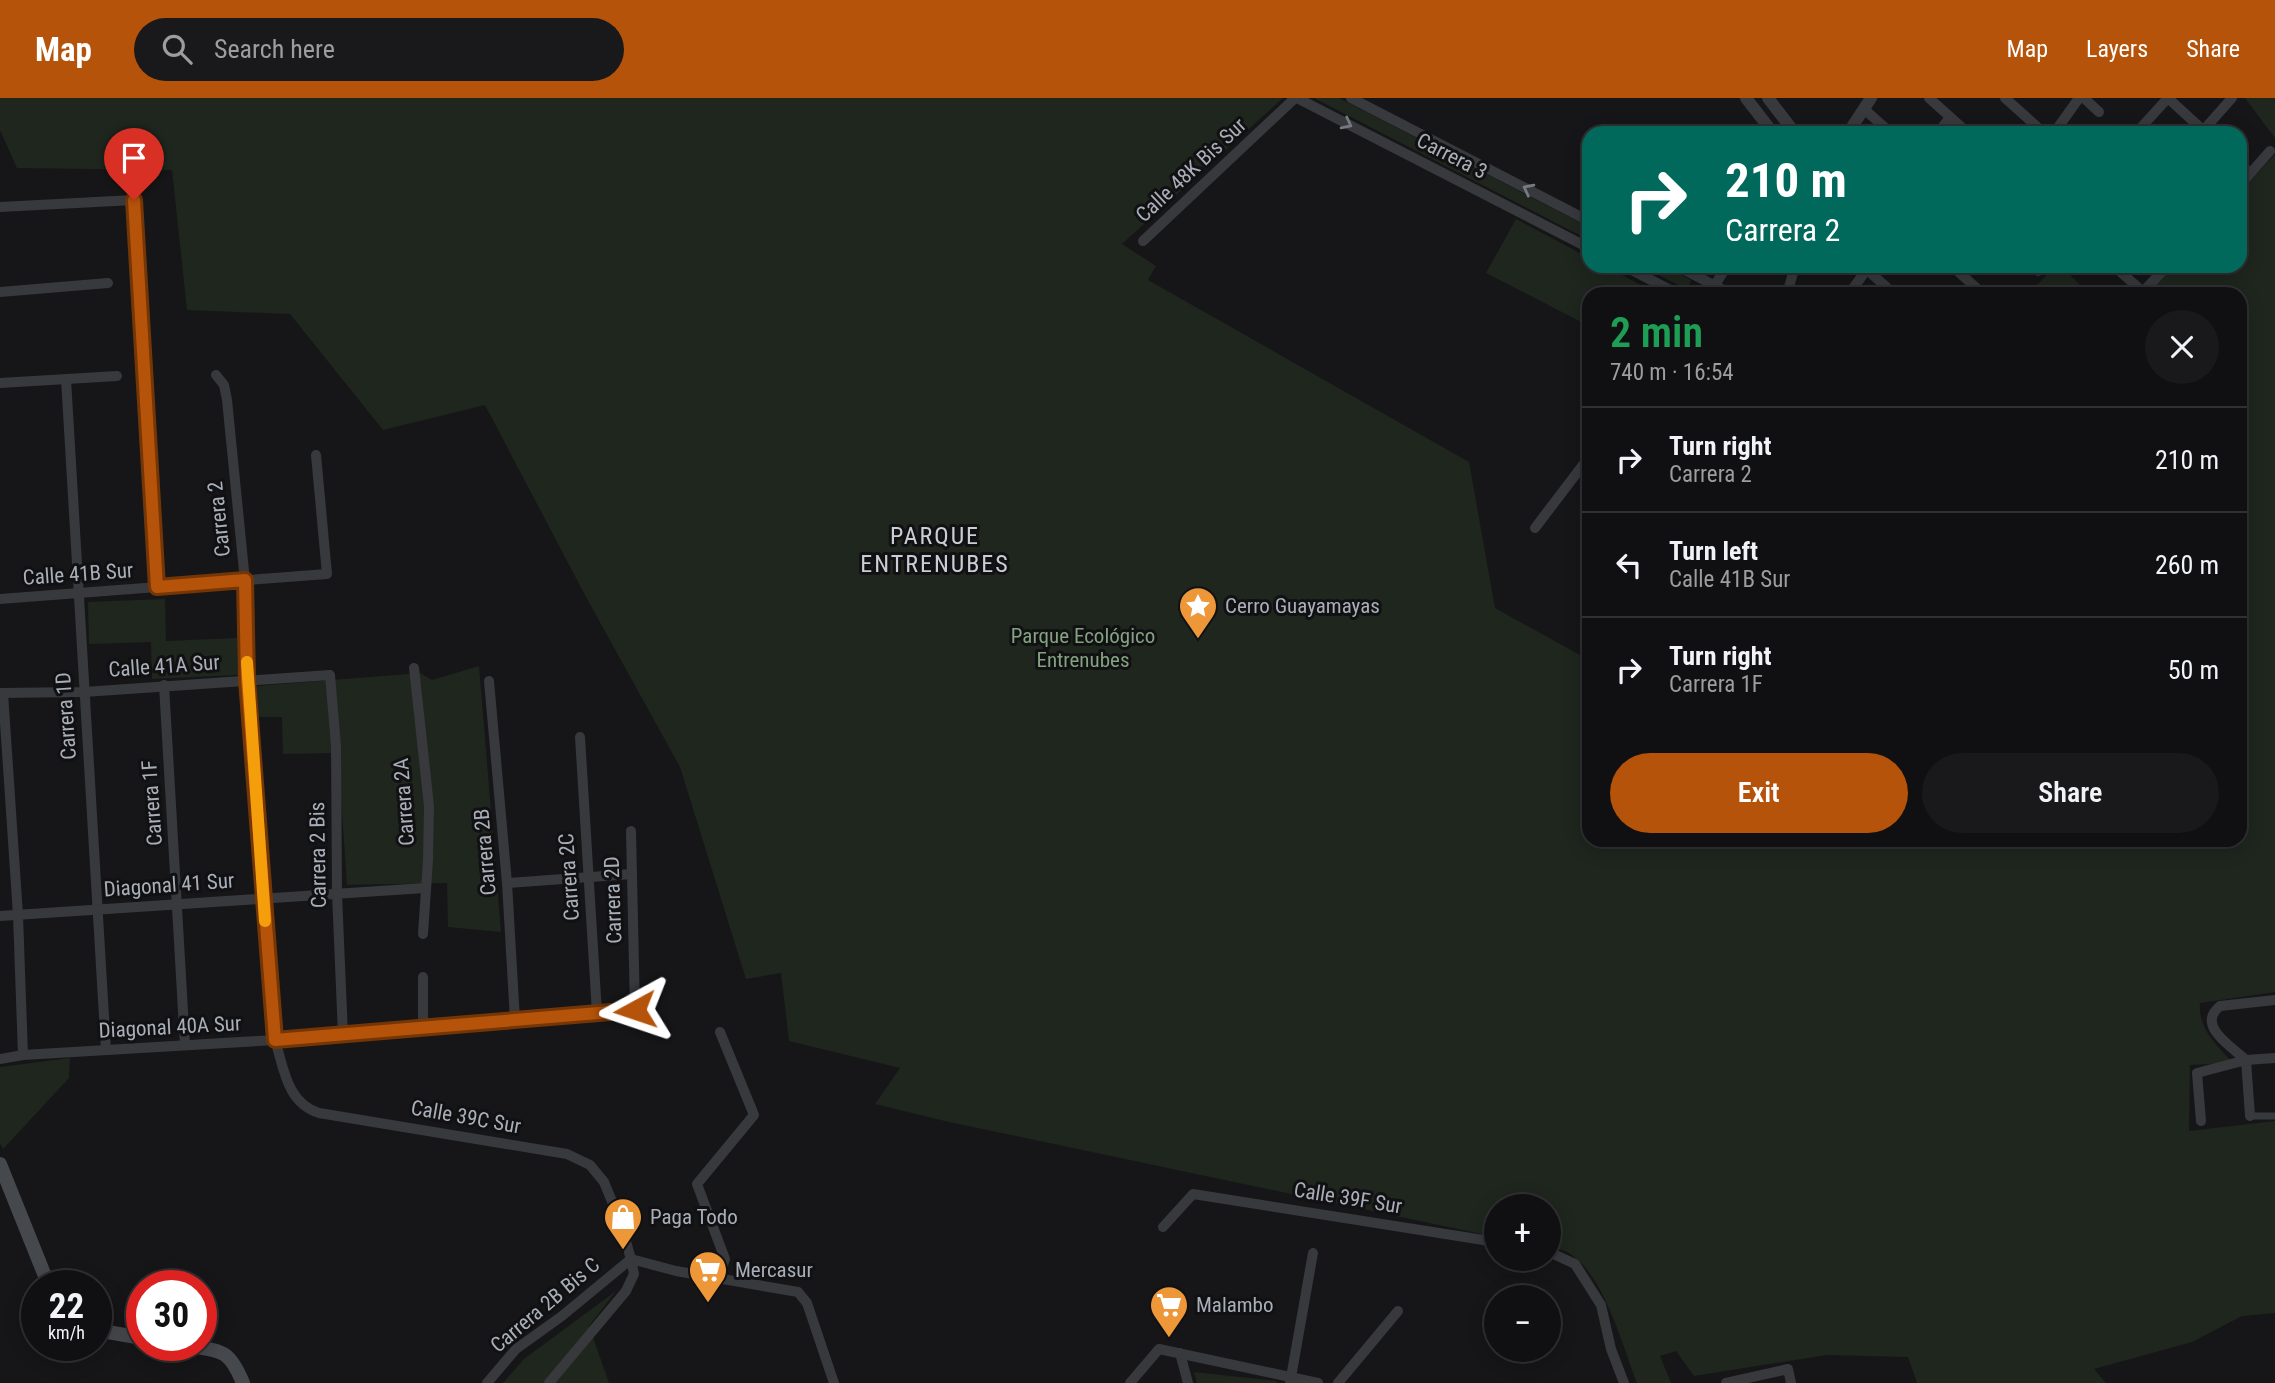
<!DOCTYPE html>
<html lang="en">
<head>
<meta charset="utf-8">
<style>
  body { margin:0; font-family:"Roboto Condensed",sans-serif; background:#19191b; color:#f1f3f6; height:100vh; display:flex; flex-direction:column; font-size:26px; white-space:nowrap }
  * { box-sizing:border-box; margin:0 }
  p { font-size:23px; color:#9c9d9f }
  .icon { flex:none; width:38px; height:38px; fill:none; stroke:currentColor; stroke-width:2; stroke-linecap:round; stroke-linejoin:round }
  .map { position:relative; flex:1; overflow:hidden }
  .drawer { position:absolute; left:1582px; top:189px; width:665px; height:560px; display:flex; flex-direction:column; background:#101012; border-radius:21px; box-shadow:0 4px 18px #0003,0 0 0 2px #303032 }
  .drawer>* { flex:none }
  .guide { position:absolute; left:1582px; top:28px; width:665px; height:147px; border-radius:21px; box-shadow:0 4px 18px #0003,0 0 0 2px #303032; background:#00695c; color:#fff; overflow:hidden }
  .fabs { position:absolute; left:1484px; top:1096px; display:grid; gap:14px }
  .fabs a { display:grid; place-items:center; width:77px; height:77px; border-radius:50%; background:#101012; box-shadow:0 4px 18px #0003,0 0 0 2px #303032; font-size:35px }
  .speed { position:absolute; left:21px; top:1172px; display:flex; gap:14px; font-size:35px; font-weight:700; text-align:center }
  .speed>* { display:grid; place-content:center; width:91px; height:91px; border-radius:50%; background:#101012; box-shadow:0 4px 18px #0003,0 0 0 2px #303032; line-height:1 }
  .speed small { font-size:18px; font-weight:400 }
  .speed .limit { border:10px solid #d22; background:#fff; color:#111 }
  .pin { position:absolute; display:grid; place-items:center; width:60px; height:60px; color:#fff; margin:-72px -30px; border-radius:50% 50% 50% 0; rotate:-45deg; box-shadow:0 0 7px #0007 }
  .pin .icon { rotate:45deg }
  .me { position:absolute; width:77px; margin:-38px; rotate:265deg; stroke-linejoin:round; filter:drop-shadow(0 0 5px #0008) }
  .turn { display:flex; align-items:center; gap:24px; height:147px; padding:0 28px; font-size:32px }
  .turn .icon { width:91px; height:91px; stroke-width:2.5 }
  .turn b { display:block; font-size:49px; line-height:60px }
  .round { display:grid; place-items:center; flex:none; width:74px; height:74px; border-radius:37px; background:#19191b }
  .headline { display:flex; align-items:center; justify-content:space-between; height:119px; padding:0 28px }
  h1 { font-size:42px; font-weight:600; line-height:52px; color:#1e9e55 }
  .cta { display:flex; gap:14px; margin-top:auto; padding:14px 28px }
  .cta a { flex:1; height:80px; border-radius:42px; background:#b45309; color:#fff; font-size:28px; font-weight:600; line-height:80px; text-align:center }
  .cta a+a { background:#19191b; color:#f1f3f6 }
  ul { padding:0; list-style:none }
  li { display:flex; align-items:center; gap:21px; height:105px; padding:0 28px; border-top:2px solid #303032 }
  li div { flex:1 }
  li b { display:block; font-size:26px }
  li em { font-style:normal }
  header { display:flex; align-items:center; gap:42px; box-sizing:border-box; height:98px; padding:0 35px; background:#b45309; color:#fff }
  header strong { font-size:33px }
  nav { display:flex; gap:38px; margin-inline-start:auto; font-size:24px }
  .search { width:490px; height:63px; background:#19191b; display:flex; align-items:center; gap:18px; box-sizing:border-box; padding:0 24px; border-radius:38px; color:#9c9d9f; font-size:26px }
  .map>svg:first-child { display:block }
  .green { fill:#1e261e }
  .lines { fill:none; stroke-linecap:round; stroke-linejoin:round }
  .pedestrian { stroke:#37393d; stroke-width:7 }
  .minor { stroke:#37393d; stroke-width:10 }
  .tertiary { stroke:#37393d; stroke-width:12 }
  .secondary { stroke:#45484d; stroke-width:14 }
  .oneway { stroke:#767a81 }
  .route-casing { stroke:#753606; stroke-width:18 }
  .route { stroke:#b45309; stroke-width:12 }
  .slow { stroke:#f59e0b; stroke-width:12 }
  .labels { text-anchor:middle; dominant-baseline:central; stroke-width:6; stroke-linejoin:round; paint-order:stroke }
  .street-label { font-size:21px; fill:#a9afb8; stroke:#111113 }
  .poi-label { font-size:21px; fill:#a9afb8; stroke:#111113; text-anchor:start }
  .park-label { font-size:21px; fill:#83a280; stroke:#111113 }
  .quarter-label { font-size:24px; letter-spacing:2px; fill:#c9ced4; stroke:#111113 }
</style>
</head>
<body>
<header>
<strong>Map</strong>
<div class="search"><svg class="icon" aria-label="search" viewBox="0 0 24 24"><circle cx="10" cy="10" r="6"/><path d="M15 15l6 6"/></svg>Search here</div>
<nav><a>Map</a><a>Layers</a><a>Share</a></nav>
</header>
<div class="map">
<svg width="2275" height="1285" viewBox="0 0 2275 1285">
  <rect width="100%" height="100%" fill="#161618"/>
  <g class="green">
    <path d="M0,0h1283l-161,146 34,22 -8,14 321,182 26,146 94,52v180h651v-546h-94l26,-28h68v-74l35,-38v838l-75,11c-2,26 16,41 33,60l-43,2 -1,66 86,-10v192l-33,3 -50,26 -98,27 12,14h-189l-9,-26 -82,-2 -132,21 -18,-25 -16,5 11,27h-34c-15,-38 -34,-114 -72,-132 -5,-2 -11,-2 -16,-3v-42h-53v31l-547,-115 -74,-18 25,-36 -111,-27 -8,-68 -35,6 -66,-212 -94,-170 -101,-192 -102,25 -93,-116 -103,-4 -15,-140 -155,-2 -17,-38z"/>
    <polygon points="1314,0 1339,0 1589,129 1589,142"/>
    <polygon points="2245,0 2275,0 2275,40"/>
    <polygon points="1516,121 1589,160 1589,168 1605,168 1658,196 1589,196 1589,228 1486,175"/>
    <polygon points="1641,168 1663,168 1691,182 1688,192"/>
    <polygon points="2056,168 2061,168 2089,196 2028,196"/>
    <polygon points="165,501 166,543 237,540 238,577 152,581 151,544 89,546 88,504"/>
    <polygon points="479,568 501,834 448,829 447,785 347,787 338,655 283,656 282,619 255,619 257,588 420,575 432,582"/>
    <polygon points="70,960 69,980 3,1051 0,1045 0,969"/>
    <polygon points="616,1193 589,1228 609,1285 503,1285 524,1261"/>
    <polygon points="1194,1274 1276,1283 1277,1285 1197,1285"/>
  </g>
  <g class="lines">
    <polyline class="pedestrian" points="2250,1018 2275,1018"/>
    <g class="minor">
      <polyline points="1297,0 1589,150"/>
      <polyline points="1351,0 1589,123"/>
      <polyline points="1929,0 1968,35"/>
      <polyline points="2005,0 2044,35"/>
      <polyline points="2084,0 2099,14"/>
      <polyline points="2168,0 2206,35"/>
      <polyline points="1864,11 1891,35"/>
      <polyline points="1938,35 1950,19"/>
      <polyline points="2054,35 2079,0"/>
      <polyline points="2136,35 2168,0"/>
      <polyline points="2201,35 2232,0"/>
      <polyline points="2240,66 2250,75"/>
      <polyline points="2240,87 2270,53"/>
      <polyline points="0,109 134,102 157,489"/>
      <polyline points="1143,143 1295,0"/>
      <polyline points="1624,168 1678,196"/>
      <polyline points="1677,168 1731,196"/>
      <polyline points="1840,168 1843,168"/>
      <polyline points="1863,168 1894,196"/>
      <polyline points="1952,168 1983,196"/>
      <polyline points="2033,168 2038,173"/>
      <polyline points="2114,168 2143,194 2167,168"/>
      <polyline points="0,194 108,185"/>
      <polyline points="1709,196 1727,168"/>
      <polyline points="1787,196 1795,168"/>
      <polyline points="1849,196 1867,171"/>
      <path d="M216,277l8,10 3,15 18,181 2,99 28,360c9,29 12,63 44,73l248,41 23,11 14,17 16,39 11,38 3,15 -8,17 -77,92"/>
      <polyline points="66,281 106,952"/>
      <polyline points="0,285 117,278"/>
      <polyline points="1535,430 1589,359"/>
      <polyline points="0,501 327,476 316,357"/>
      <polyline points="414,570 429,708 428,762 423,836"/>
      <polyline points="489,583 507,785 515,922"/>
      <polyline points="164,587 185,947"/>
      <polyline points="0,595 84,594 330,577 336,648 337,796 343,937"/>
      <polyline points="3,595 18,817 23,957"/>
      <polyline points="580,639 597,915"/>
      <polyline points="507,785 632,776"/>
      <polyline points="0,818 425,790"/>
      <polyline points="423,879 423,930"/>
      <polyline points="0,961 23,957 275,942 635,912 631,733"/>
      <path d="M2250,1018l-4,-56c-15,-14 -50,-34 -26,-54l55,-6"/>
      <polyline points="2201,1023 2197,975 2246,962 2275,960"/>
      <polyline points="1163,1129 1193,1096 1496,1144"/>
      <polyline points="1549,1154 1575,1166 1601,1207 1611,1251 1624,1285"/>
      <polyline points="631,1161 676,1173 798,1194 807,1205 834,1285"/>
      <polyline points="695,1176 698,1170 723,1167 725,1161 697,1086 754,1017 720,934"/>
      <polyline points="1180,1255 1188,1285"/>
      <polyline points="487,1285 516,1251 562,1218 631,1161"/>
      <polyline points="1130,1285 1159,1251 1318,1285"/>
      <polyline points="1290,1285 1313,1155"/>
      <polyline points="1338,1285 1398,1213"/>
      <polyline points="1726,1285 1788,1271 1791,1285"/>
    </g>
    <g class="tertiary">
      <polyline points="1746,0 1773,35"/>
      <polyline points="1768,0 1795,35"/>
      <polyline points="1848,35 1871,0"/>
    </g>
    <g class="secondary">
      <polyline points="0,1066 49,1188"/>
      <polyline points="96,1232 142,1240"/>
      <path d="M187,1248c35,5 42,3 56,37"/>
    </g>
  </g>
  <defs><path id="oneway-chevron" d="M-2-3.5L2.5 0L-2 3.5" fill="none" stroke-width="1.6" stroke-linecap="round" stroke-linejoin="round" transform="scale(1.75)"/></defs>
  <g class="oneway">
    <use href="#oneway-chevron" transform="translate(1347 26) rotate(27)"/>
    <use href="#oneway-chevron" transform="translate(1528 91) rotate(-153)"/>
  </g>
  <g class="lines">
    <defs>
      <polyline id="route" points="134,102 157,489 245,482 247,582 275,942 635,912"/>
    </defs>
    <use href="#route" class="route-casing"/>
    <use href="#route" class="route"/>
    <polyline class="slow" points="247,564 265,823"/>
  </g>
  <defs>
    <symbol id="sight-pin" viewBox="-11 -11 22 30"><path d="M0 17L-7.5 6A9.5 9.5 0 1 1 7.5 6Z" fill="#ed9739" stroke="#111113"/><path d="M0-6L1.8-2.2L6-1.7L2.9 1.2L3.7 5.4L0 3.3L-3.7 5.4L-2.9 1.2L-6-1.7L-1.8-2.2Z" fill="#fff"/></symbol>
    <symbol id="shop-pin" viewBox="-11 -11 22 30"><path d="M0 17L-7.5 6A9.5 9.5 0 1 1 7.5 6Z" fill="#ed9739" stroke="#111113"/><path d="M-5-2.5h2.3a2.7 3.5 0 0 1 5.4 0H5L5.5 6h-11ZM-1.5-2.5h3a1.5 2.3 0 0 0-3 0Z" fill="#fff"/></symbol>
    <symbol id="supermarket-pin" viewBox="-11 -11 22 30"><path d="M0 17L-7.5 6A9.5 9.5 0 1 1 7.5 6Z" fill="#ed9739" stroke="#111113"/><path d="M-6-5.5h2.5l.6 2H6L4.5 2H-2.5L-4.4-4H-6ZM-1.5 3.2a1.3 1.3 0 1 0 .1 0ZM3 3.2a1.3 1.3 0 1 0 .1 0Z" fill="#fff"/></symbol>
  </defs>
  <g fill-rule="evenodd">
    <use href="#sight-pin" x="1176" y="486" width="44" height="60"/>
    <use href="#shop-pin" x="601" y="1097" width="44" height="60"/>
    <use href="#supermarket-pin" x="686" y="1150" width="44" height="60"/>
    <use href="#supermarket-pin" x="1147" y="1185" width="44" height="60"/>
  </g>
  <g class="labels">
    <g class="street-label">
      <text transform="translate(1452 58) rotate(27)">Carrera 3</text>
      <text transform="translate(1191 72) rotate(-43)">Calle 48K Bis Sur</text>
      <text transform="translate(219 421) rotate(-96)">Carrera 2</text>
      <text transform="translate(78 476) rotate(-4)">Calle 41B Sur</text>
      <text transform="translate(164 568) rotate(-4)">Calle 41A Sur</text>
      <text transform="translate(66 618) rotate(-94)">Carrera 1D</text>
      <text transform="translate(404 704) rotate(-94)">Carrera 2A</text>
      <text transform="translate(152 705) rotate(-94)">Carrera 1F</text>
      <text transform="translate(485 754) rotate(-95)">Carrera 2B</text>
      <text transform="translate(318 757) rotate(-91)">Carrera 2 Bis</text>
      <text transform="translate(569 779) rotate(-94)">Carrera 2C</text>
      <text transform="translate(169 787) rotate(-4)">Diagonal 41 Sur</text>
      <text transform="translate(613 802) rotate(-92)">Carrera 2D</text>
      <text transform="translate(170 929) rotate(-3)">Diagonal 40A Sur</text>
      <text transform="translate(466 1019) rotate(10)">Calle 39C Sur</text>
      <text transform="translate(1348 1100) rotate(9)">Calle 39F Sur</text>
      <text transform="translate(545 1207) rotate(-40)">Carrera 2B Bis C</text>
    </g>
    <g class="poi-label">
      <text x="1225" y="508">Cerro Guayamayas</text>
      <text x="650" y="1119">Paga Todo</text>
      <text x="735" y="1172">Mercasur</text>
      <text x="1196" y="1207">Malambo</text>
    </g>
    <g class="park-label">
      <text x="1083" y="538">Parque Ecológico<tspan x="1083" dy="24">Entrenubes</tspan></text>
    </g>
    <g class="quarter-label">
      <text x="935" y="438">PARQUE<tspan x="935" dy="28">ENTRENUBES</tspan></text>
    </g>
  </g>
</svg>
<div class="fabs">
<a>+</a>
<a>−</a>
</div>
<div class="speed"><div>22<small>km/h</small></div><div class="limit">30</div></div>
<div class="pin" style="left:134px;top:102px;background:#d93025"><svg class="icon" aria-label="arrive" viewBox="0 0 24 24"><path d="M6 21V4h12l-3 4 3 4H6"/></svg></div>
<svg class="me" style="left:635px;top:912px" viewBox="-20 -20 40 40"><path d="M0-17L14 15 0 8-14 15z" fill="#b45309" stroke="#fff" stroke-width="4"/></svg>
<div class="guide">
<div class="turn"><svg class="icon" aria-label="right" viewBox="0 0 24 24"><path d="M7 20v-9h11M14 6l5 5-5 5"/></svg><div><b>210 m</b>Carrera 2</div></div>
</div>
<section class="drawer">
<div class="headline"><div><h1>2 min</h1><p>740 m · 16:54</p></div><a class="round"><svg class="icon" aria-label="close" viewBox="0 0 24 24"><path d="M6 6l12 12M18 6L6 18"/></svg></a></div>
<ul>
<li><svg class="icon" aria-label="right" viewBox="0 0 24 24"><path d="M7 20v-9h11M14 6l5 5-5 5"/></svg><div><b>Turn right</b><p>Carrera 2</p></div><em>210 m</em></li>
<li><svg class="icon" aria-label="left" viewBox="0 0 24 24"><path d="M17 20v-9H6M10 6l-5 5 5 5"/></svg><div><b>Turn left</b><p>Calle 41B Sur</p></div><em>260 m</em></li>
<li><svg class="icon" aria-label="right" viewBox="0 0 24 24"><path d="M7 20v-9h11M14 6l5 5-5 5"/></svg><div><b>Turn right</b><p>Carrera 1F</p></div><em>50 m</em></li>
</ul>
<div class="cta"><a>Exit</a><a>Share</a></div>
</section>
</div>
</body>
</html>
